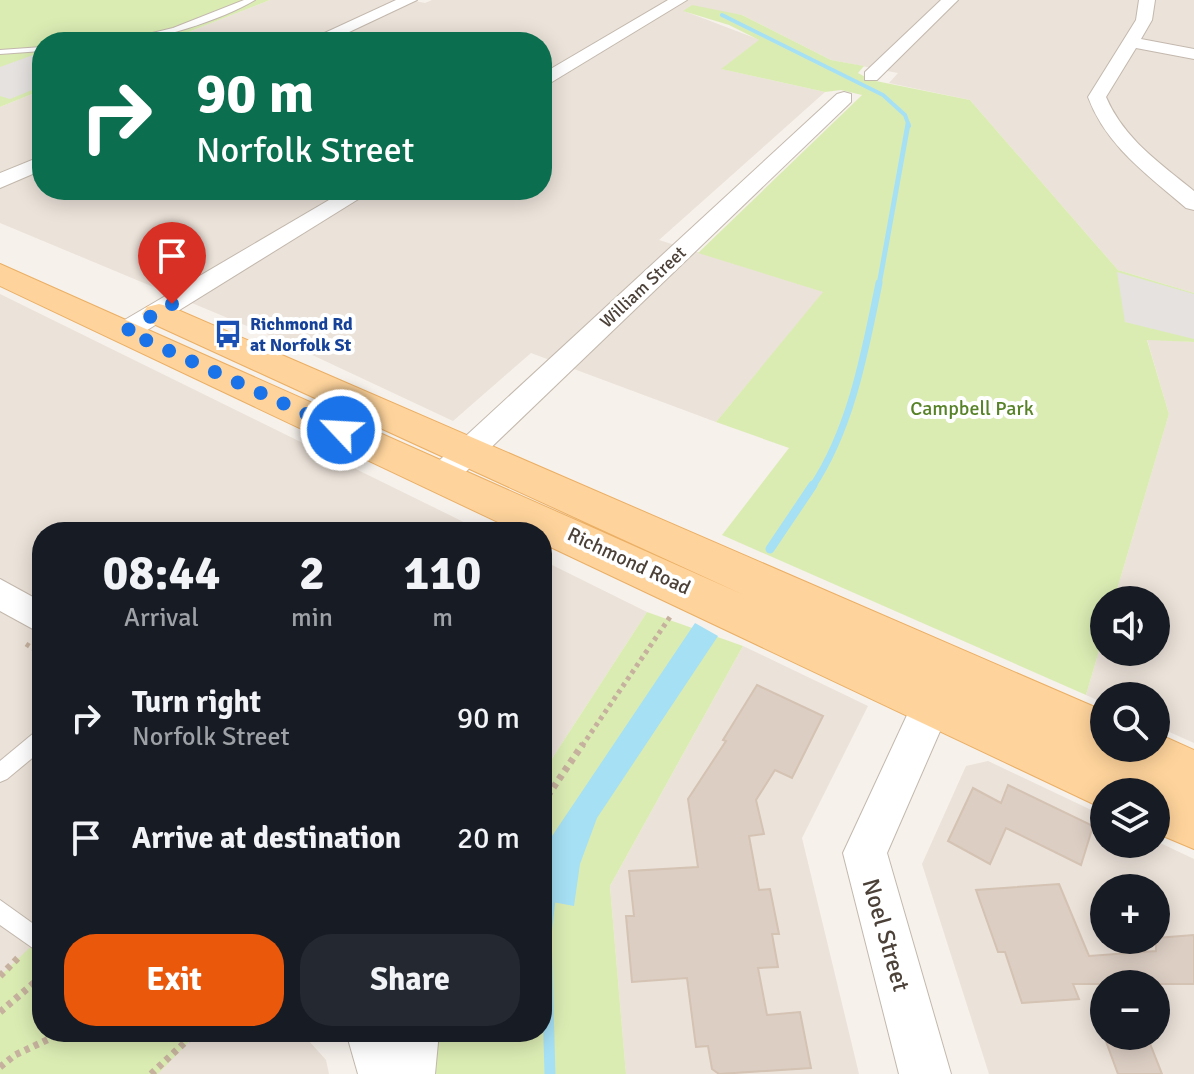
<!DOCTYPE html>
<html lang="en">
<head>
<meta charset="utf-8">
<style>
  body { margin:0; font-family:Signika,sans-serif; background:#242831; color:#f1f3f6; height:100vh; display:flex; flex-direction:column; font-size:30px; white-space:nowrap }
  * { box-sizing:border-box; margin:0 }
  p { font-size:26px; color:#9ea1a6 }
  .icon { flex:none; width:44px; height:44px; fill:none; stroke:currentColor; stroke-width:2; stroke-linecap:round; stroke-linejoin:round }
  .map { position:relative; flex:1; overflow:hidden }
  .drawer { position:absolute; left:32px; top:522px; width:520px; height:520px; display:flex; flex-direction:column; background:#171b24; border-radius:32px; box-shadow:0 4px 20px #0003 }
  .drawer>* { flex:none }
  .banner { position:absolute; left:32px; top:32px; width:520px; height:168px; border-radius:32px; box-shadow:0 4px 20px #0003; background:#0b6e4f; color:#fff; overflow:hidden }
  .tools { position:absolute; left:1090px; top:586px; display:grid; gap:16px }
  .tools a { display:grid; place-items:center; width:80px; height:80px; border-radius:50%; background:#171b24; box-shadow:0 4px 20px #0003; font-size:40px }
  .pin { position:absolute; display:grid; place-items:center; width:68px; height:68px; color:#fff; margin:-82px -34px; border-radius:50% 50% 50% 0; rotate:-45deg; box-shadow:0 0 8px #0007 }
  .pin .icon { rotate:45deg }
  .me { position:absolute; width:88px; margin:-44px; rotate:295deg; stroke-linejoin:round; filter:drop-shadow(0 0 6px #0008) }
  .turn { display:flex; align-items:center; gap:28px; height:168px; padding:0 32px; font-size:36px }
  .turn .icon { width:104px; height:104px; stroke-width:2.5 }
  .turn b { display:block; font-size:56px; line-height:68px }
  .eta { display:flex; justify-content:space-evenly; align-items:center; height:136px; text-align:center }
  .eta b { font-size:48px; font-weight:800; line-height:56px }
  .action { display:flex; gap:16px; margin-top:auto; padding:16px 32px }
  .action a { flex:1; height:92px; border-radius:32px; background:#ea580c; color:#fff; font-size:32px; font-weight:800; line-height:92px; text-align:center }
  .action a+a { background:#242831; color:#f1f3f6 }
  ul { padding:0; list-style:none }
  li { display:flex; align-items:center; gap:24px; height:120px; padding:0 32px }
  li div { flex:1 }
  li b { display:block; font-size:30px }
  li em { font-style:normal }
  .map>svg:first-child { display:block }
  .residential { fill:#ebe2d9; fill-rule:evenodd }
  .green { fill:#dbecb3 }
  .parking { fill:#e5e2e0 }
  .water { fill:#a6e0f5 }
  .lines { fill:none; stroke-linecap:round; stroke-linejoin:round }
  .stream-far4 { stroke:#a6e0f5; stroke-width:4 }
  .stream-far3 { stroke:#a6e0f5; stroke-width:5 }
  .stream-far2 { stroke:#a6e0f5; stroke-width:7 }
  .stream-far1 { stroke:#a6e0f5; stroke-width:9 }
  .stream { stroke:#a6e0f5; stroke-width:11 }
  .building { fill:#dccec3; stroke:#d4c2b3; stroke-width:2 }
  .lane-casing { stroke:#c3b8ad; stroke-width:2 }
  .street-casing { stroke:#c3b8ad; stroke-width:2 }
  .primary-casing { stroke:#ebaf65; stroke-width:2 }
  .path-far1 { stroke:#c5b19d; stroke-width:5; stroke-dasharray:4 4; stroke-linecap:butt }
  .path { stroke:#c5b19d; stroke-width:7; stroke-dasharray:5 5; stroke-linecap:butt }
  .lane { fill:#fff; fill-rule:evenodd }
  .street { fill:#fff; fill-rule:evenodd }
  .primary { fill:#ffd49c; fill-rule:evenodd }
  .route { stroke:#1a73e8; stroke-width:14; stroke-dasharray:0 25.2 }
  .labels { text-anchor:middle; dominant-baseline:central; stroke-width:8; stroke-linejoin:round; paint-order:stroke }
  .far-street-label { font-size:18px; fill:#4c4138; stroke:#fff }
  .far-transit-label { font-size:18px; font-weight:bold; fill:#164399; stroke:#fff; text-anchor:start }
  .park-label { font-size:20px; fill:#578227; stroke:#fff }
  .street-label { font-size:20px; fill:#4c4138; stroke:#fff }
  .near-street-label { font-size:24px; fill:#4c4138; stroke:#fff }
</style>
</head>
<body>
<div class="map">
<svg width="1194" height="1074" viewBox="0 0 1194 1074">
  <rect width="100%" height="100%" fill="#f6f1eb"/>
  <g class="residential">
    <polygon points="270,0 410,0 425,3 432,0 1194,0 1194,293 1118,270 970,100 889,83 898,73 831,60 742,15 684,11 760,40 722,69 825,92 659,240 824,292 716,422 531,353 453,421 276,338 0,223 0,107 42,90 42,190 542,190 542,42 163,42"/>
    <polygon points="0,294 484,532 42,532 42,1032 301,1032 326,1060 329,1074 0,1074"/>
    <polygon points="1147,339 1194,342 1194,743 1156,726 1156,696 1104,696 1104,703 1086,695 1104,634 1104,652 1156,652 1156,600 1114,600 1169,414"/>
    <polygon points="542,560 647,612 542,774"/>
    <polygon points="743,646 868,706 802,838 859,1074 626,1074 610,886"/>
    <path d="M988,761l116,55v28l52,-3 38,18v215h-205l-67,-210 44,-98zM1104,888h52v52h-52zM1104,984h52v52h-52z"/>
  </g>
  <g class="green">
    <polygon points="0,0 270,0 163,42 42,42 42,90 0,107"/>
    <polygon points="692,5 742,15 831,60 864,66 858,73 871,80 970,100 1118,270 1194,293 1194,342 1147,340 1169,414 1114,600 1104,600 1104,634 1086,695 722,535 789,448 716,422 823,292 698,253 862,95 841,90 825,92 721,69 759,40 729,25 683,11"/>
    <polygon points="647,612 743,646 610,886 626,1074 422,1074 427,1032 542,1032 542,774"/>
    <polygon points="42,936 42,1032 198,1032 158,1074 0,1074 0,976"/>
  </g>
  <g class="parking">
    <polygon points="36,54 42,56 42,86 10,99 0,96 0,67"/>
    <polygon points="1117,272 1194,294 1194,339 1125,322"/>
  </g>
  <polygon class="water" points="695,623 718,636 597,818 580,864 574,906 542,900 544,848"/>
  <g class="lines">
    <polyline class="stream-far4" points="722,15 883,95 905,115 909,126"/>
    <polyline class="stream-far3" points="879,285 908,124"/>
    <path class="stream-far2" d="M812,487c39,-58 53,-135 67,-204"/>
    <polyline class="stream-far1" points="770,549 813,485"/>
    <polyline class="stream" points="550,1074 546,934 551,891"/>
  </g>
  <g class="building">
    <polygon points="757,685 823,716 792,778 775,770 756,800 764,834 749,836 759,890 770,889 779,934 772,934 778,967 758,968 767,1015 800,1012 811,1068 719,1074 712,1069 708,1046 696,1047 687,978 632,982 626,916 634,916 629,871 698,867 688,799 726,741 723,740"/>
    <polygon points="1008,785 1093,826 1081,865 1006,828 990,864 948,841 973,788 1001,803"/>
    <polygon points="1059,884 1089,956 1156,951 1156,938 1194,935 1194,984 1073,984 1079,999 1022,1003 1005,952 998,952 976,890"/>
    <polygon points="1104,1036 1147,1036 1162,1074 1118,1074"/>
  </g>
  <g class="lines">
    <defs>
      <g id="lane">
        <path d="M244,0h11c-33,20 -102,42 -140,42l58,-14z"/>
        <polygon points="42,47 42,51 0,54 0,50"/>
        <polygon points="42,730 42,750 7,779 0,782 0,761 35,732"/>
        <polygon points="0,900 42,930 42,949 37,951 0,925"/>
      </g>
      <g id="street">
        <polygon points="396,0 417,0 328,42 305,42"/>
        <polygon points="668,0 687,0 542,88 542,74"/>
        <polygon points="941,0 958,0 877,80 865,80 865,72"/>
        <path d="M1139,0h16l-3,20 -11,19 53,10v10l-58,-11 -30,49c18,42 54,66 88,94v19l-8,-2c-38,-33 -80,-62 -98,-111l48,-77z"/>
        <polygon points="844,92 851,94 851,102 452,485 441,488 430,485 425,477 430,469 837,94"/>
        <polygon points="42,156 42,170 0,188 0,173"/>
        <polygon points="346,190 373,190 136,337 116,337 113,331 116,325"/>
        <polygon points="0,579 42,602 42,634 0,611"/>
        <polygon points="941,667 955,672 961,683 887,853 951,1074 899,1074 843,853 927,672"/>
        <polygon points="346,1032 439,1032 435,1074 358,1074"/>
      </g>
      <polygon id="primary" points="0,264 744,595 147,321 142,314 147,307 159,304 171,307 1104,711 1104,748 1156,748 1156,733 1194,750 1194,849 1156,833 1156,792 1104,792 1104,809 542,543 542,532 519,532 0,286"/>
    </defs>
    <use href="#lane" class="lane-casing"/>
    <use href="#street" class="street-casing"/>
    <use href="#primary" class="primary-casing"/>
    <g class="path-far1">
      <polyline points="26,644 42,654"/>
      <polyline points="582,746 670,617"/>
    </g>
    <g class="path">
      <polyline points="542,804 583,744"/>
      <polyline points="0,976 21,955"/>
      <polyline points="0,1012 42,976"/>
      <polyline points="0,1067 15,1055 64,1032"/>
      <polyline points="151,1074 196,1032"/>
    </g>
    <use href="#lane" class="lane"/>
    <use href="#street" class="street"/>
    <use href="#primary" class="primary"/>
  </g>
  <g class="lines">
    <polyline class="route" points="172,304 126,331 341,430"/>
  </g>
  <defs>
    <symbol id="bus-bare" viewBox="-9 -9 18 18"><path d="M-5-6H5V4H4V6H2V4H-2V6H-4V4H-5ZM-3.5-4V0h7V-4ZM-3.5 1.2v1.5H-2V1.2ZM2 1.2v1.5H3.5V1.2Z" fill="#1a4fb4" stroke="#fff" stroke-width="2.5" paint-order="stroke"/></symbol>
  </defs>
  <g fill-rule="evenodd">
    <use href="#bus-bare" x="208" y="314" width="40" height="40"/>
  </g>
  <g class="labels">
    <g class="far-street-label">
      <text transform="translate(643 287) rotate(-43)">William Street</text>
    </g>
    <g class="far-transit-label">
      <text x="250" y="324">Richmond Rd<tspan x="250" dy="21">at Norfolk St</tspan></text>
    </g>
    <g class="park-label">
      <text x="972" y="408">Campbell Park</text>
    </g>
    <g class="street-label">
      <text transform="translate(629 561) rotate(25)">Richmond Road</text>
    </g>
    <g class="near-street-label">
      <text transform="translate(886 935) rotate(74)">Noel Street</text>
    </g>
  </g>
</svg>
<div class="tools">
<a><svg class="icon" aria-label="sound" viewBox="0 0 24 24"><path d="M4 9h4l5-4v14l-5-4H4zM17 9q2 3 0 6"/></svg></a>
<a><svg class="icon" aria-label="search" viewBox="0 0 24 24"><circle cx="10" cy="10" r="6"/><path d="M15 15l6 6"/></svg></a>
<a><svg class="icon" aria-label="layers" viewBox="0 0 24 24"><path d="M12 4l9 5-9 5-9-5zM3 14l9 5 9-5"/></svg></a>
<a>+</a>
<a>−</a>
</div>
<div class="pin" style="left:172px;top:304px;background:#d93025"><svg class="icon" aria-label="arrive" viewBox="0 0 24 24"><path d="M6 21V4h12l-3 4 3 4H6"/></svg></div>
<svg class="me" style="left:341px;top:430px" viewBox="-20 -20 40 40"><circle r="17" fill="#1a73e8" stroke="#fff" stroke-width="3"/><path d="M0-11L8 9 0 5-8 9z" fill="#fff"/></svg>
<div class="banner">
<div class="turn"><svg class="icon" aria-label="right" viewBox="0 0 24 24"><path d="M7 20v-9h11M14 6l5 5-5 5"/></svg><div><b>90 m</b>Norfolk Street</div></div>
</div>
<section class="drawer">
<div class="eta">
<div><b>08:44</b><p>Arrival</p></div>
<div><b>2</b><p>min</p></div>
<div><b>110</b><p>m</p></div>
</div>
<ul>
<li><svg class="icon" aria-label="right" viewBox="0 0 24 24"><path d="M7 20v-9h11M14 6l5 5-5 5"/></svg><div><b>Turn right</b><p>Norfolk Street</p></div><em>90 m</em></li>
<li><svg class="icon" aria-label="arrive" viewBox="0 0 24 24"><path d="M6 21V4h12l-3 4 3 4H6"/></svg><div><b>Arrive at destination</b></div><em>20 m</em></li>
</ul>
<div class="action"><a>Exit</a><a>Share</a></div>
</section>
</div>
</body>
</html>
